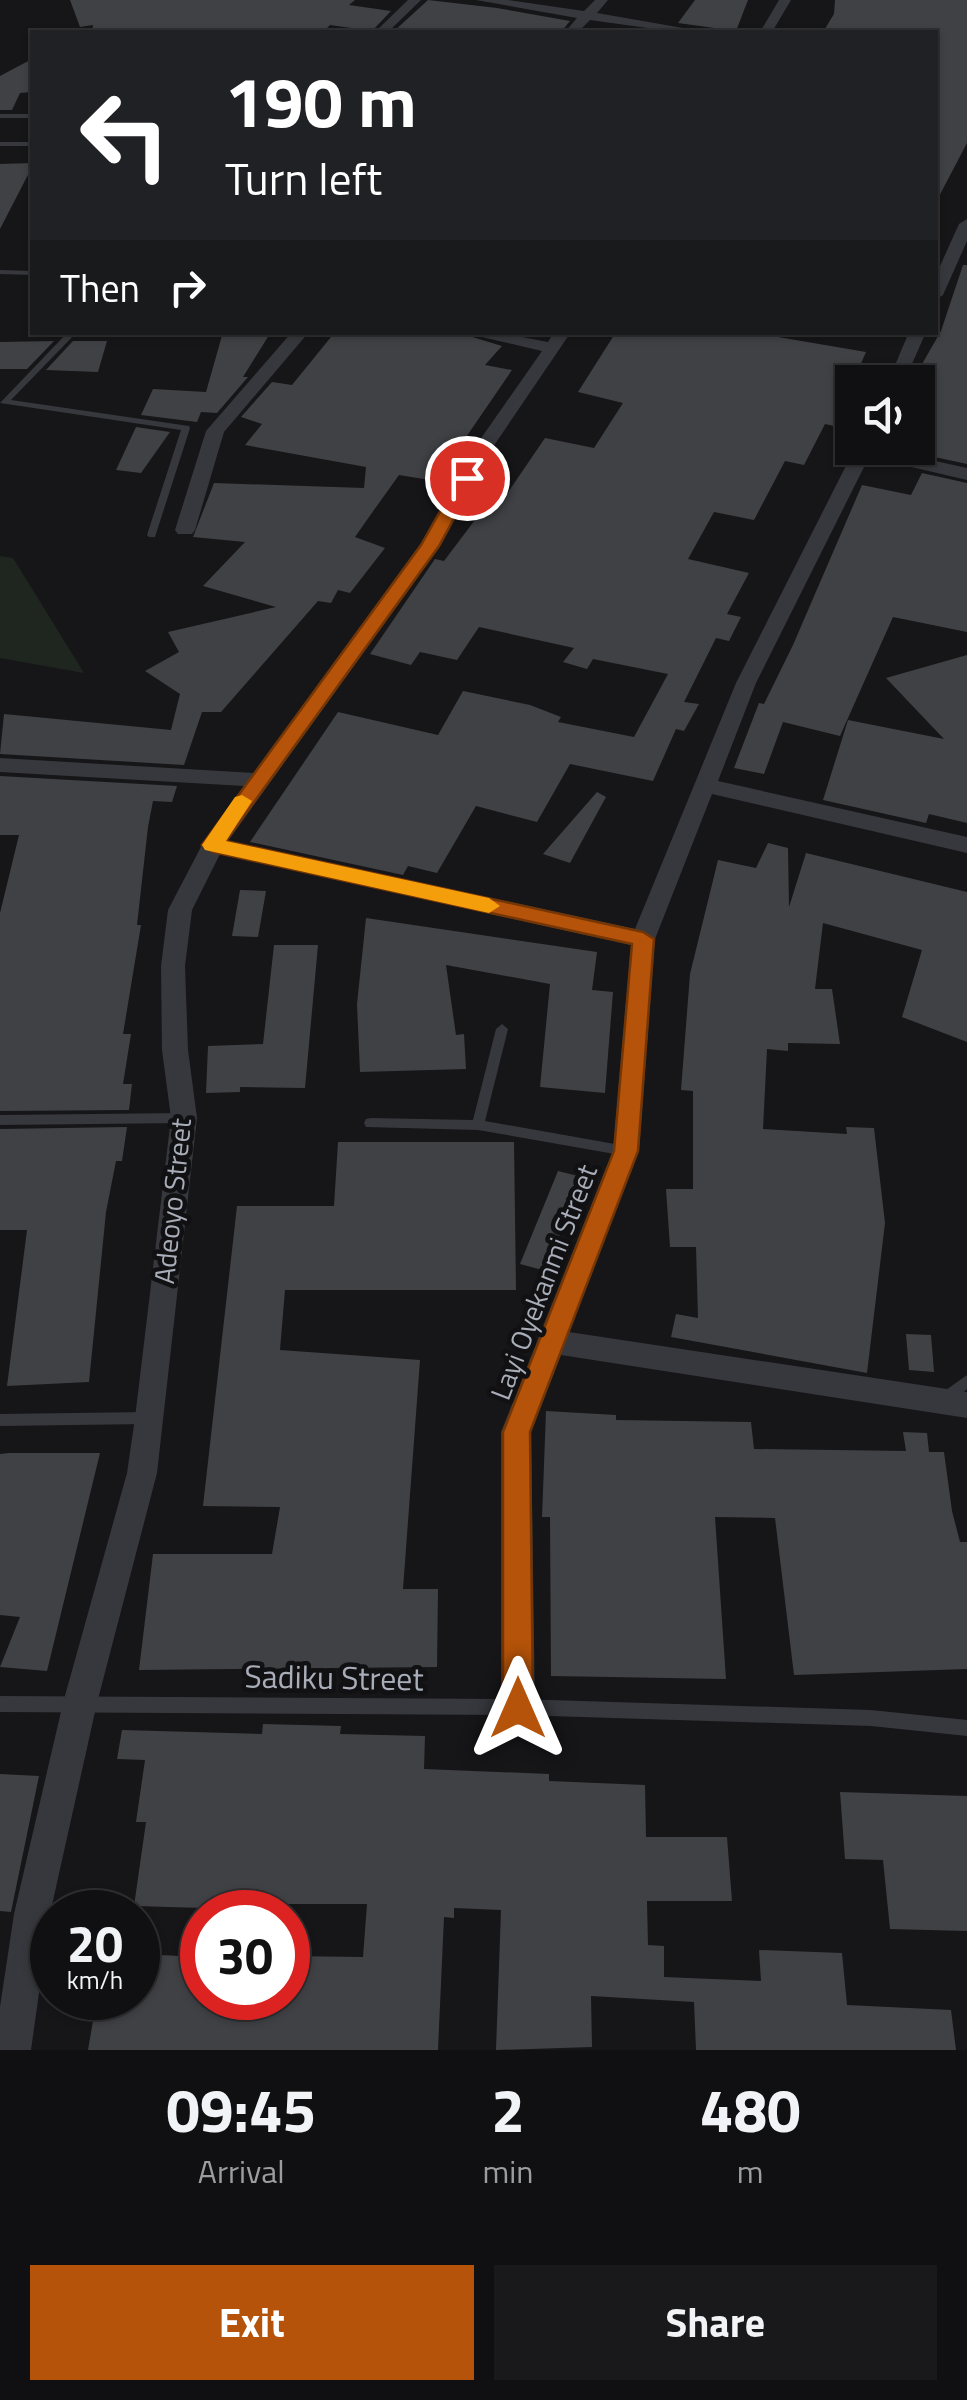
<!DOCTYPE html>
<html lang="en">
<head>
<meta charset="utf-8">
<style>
  body { margin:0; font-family:"Titillium Web",sans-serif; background:#19191b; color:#f1f3f6; height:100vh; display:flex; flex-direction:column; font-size:38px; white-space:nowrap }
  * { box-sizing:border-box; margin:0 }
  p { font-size:32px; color:#9c9d9f }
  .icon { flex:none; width:55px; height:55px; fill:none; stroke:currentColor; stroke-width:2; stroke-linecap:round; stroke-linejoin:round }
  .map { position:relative; height:2050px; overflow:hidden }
  .side { display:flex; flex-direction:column; background:#101012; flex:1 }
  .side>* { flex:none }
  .guide { position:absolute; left:30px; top:30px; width:908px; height:305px; border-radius:0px; box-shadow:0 2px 8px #0004,0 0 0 2px #303032; background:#202124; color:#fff; overflow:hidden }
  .fabs { position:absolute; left:835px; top:365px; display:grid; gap:20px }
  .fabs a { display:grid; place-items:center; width:100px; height:100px; border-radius:0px; background:#101012; box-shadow:0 2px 8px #0004,0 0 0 2px #303032; font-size:50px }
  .speed { position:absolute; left:30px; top:1890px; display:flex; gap:20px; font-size:50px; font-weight:700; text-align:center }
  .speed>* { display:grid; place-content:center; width:130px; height:130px; border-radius:50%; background:#101012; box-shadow:0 2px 8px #0004,0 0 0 2px #303032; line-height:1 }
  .speed small { font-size:25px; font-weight:400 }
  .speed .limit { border:15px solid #d22; background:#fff; color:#111 }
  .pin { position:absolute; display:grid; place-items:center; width:85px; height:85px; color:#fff; margin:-42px; border:5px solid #fff; border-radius:50%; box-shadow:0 2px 10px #0007 }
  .me { position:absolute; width:110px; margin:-55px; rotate:0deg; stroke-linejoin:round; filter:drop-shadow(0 0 8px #0008) }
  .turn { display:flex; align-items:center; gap:35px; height:210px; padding:0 30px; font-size:45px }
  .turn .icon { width:130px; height:130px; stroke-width:2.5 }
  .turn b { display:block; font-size:70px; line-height:85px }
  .then { display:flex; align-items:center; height:95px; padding:0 30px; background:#0003; gap:20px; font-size:38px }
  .eta { display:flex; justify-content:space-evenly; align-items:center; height:170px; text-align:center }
  .eta b { font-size:60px; font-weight:700; line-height:70px }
  .button { display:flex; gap:20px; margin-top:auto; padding:20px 30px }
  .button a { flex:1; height:115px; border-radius:0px; background:#b45309; color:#fff; font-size:40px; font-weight:700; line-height:115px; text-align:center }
  .button a+a { background:#19191b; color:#f1f3f6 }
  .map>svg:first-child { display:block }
  .green { fill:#1e261f }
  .building { fill:#404145 }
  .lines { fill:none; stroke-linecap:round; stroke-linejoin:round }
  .service { fill:#37383d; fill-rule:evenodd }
  .minor { fill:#37383d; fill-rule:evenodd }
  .route { fill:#b45309; stroke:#753606; stroke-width:2.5 }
  .slow { fill:#f59e0b }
  .labels { text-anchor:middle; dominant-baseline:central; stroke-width:9; stroke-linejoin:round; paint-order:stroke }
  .street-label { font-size:28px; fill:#a8adb8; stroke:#111113 }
  .near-street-label { font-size:32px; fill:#a8adb8; stroke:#111113 }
</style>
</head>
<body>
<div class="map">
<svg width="967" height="2050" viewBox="0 0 967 2050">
  <rect width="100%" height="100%" fill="#161618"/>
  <polygon class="green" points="0,556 13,558 84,673 0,658"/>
  <g class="building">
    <polygon points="70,0 355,0 349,5 391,11 372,31 330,25 323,32 92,32 93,25 80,27"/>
    <polygon points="428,0 497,8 570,21 561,32 393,32"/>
    <polygon points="695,0 748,0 736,31 678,23"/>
    <polygon points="835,0 967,0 967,143 935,204 935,32 823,32 834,14"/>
    <polygon points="32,59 32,92 20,93 12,110 0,110 0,76"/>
    <polygon points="32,163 32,167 0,229 0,164"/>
    <polygon points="963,265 967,265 967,464 930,456 933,449 918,446 918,371 941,331"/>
    <polygon points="223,332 271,332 243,377 248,377 217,413 201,412 197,422 141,415 153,389 206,392"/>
    <polygon points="335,332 411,337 411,332 456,332 502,346 485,365 512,370 436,481 399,475 369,517 355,537 385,548 350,593 338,590 331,603 318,601 221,712 202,712 184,765 0,754 4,714 171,730 180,694 145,671 179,652 168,632 276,607 203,586 245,542 193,537 214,483 364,488 366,467 245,445 262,424 241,417 272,382 292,385"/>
    <polygon points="616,332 781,332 778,337 866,352 834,426 825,424 804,465 785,461 754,520 714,512 688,559 749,573 727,614 741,617 729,641 716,638 684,702 699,704 684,731 676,729 653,781 570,764 537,822 476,806 437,873 408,866 403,875 250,842 338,712 438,735 463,691 530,705 561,717 558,722 634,737 668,674 593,659 587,669 563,662 574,648 479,627 457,660 420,652 411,665 370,654 435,559 444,561 487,504 498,507 545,438 594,448 623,403 578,392"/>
    <polygon points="54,341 27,369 0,369 0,342"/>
    <polygon points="73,341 107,341 98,372 46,370"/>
    <polygon points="136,427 170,432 141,473 116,470"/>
    <polygon points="922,473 967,483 967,632 893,617 840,736 783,722 764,774 734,768 759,703 764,704 793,645 862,485 911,495"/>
    <polygon points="967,655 967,823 929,814 926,823 823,800 848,720 944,739 886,678"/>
    <polygon points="0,776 177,786 172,802 153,801 148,827 137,925 141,925 123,1034 131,1034 123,1084 132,1084 129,1110 0,1111 0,913 19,835 0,835"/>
    <polygon points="597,792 606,797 570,863 543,854"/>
    <polygon points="768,843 788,848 789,907 806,853 967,892 967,1042 902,1017 922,950 823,923 815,989 832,989 840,1044 788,1043 788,1051 767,1049 763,1129 847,1134 846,1127 874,1128 885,1223 867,1373 671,1337 676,1314 698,1318 696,1247 670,1247 666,1189 693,1189 693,1091 681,1090 690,974 718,860 756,868"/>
    <polygon points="240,890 266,891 258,937 232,936"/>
    <polygon points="366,918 597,952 592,990 613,992 605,1093 540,1087 550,984 446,965 456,1035 464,1034 466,1069 360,1072 357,1004"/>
    <polygon points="274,945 318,945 305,1088 240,1087 240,1092 206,1093 208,1046 263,1044"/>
    <polygon points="127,1127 122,1161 116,1161 106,1212 89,1382 7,1386 27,1230 0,1230 0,1129"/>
    <polygon points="338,1142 514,1142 516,1290 285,1290 280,1350 420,1360 403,1589 438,1589 437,1667 139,1670 153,1554 272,1554 280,1507 203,1506 237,1206 334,1206"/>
    <polygon points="558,1171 582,1177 546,1271 520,1264"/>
    <polygon points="906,1334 931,1335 934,1372 909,1370"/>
    <polygon points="546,1411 616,1415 616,1420 751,1422 754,1449 906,1451 903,1432 927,1433 929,1452 944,1452 952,1511 960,1542 967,1542 967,1669 794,1675 775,1518 715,1517 726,1679 551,1676 550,1517 542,1517"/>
    <polygon points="9,1453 100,1453 47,1671 0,1667 20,1617 0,1615 0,1454"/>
    <polygon points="263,1724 341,1726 340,1734 425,1736 424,1769 549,1774 549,1781 645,1785 646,1837 727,1837 732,1901 647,1901 648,1945 664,1946 664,1977 761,1981 759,1950 842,1953 847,2005 951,2010 956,2050 696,2050 694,2002 591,1996 592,2047 496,2050 501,1910 454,1908 454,1918 444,1917 438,2050 88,2050 97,1998 138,1998 138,1954 202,1957 202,1998 288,1998 288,1956 363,1957 367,1904 270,1904 269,1910 134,1906 146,1822 136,1822 145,1760 117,1759 122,1730 262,1734"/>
    <polygon points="0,1774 39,1776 11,1912 0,1911"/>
    <polygon points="840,1792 967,1796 967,1931 890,1929 883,1860 845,1859"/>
  </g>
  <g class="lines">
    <g class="service">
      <rect x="0" y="114" width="32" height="4"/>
      <rect x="0" y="142" width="32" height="4"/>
      <polygon points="0,270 32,271 32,275 0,274"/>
      <polygon points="68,332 77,332 11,400 189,426 190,428 155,537 149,537 147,535 181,430 0,403"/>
      <polygon points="502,1024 508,1029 485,1121 626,1146 631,1147 633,1151 631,1155 626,1156 478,1130 366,1127 364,1123 366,1119 371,1118 473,1120 496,1029"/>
      <polygon points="184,1113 189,1114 191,1118 189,1122 184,1123 0,1125 0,1115"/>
      <path d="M967,1375v14c-8,7 -17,18 -28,14l-2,-4 2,-4z"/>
      <polygon points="148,1412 153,1413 155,1418 153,1423 148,1424 0,1426 0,1414"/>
      <polygon points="0,1696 518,1699 871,1710 967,1720 967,1736 871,1726 518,1715 0,1712"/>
    </g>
    <g class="minor">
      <polygon points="408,0 421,0 388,32 375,32"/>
      <polygon points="476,0 508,0 584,11 595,0 608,0 597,13 706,32 676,32 590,20 578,32 565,32 577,18"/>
      <polygon points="779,0 791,0 772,32 760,32"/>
      <polygon points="967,219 967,241 943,295 935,300 935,277 959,224"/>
      <polygon points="292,332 309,332 224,432 195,530 192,534 178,534 175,530 206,431"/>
      <polygon points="460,332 497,332 548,342 554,332 571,332 495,444 440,546 228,841 635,929 736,683 855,448 876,448 967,468 967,480 869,457 756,683 718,781 967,837 967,853 712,794 655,939 639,1151 569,1332 967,1392 967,1418 561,1355 531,1432 535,1707 530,1718 518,1723 506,1718 501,1707 501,1432 613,1151 631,945 220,854 192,910 185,966 188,1050 197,1118 157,1473 97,1703 50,1914 31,2050 0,2050 0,2007 14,1914 63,1703 127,1473 135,1418 171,1118 162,1050 161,966 168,910 202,845 244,786 0,772 0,758 254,773 421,545 477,444 542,351"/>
      <polygon points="909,332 926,332 904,382 888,382"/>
    </g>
  </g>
  <polygon class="route" points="467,473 476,478 439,546 226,841 643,932 654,939 638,1151 530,1432 533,1708 529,1718 518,1722 508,1718 503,1708 503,1432 614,1151 632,944 213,852 202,845 421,545 459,478"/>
  <polygon class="slow" points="242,795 252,801 226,841 489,898 500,906 489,913 205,850 202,845 235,797"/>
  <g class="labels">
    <g class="street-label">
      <text transform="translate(172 1201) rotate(-84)">Adeoyo Street</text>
      <text transform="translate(543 1282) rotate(-69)">Layi Oyekanmi Street</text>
    </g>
    <g class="near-street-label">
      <text transform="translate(334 1677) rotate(1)">Sadiku Street</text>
    </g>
  </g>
</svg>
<div class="fabs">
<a><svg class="icon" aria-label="sound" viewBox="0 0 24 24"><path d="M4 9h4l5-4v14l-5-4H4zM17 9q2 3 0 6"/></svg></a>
</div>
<div class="speed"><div>20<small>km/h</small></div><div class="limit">30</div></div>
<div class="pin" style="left:467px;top:478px;background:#d93025"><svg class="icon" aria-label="arrive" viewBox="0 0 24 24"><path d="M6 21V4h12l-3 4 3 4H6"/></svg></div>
<svg class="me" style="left:518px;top:1708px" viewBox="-20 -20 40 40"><path d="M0-17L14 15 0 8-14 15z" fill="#b45309" stroke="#fff" stroke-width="4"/></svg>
<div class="guide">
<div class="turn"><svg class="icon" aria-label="left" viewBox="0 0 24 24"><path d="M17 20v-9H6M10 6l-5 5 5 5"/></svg><div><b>190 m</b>Turn left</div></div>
<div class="then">Then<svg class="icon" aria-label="right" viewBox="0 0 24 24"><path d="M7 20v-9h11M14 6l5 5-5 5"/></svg></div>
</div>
</div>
<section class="side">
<div class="eta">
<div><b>09:45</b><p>Arrival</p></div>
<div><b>2</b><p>min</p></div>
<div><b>480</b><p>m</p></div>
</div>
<div class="button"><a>Exit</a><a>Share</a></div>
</section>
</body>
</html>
